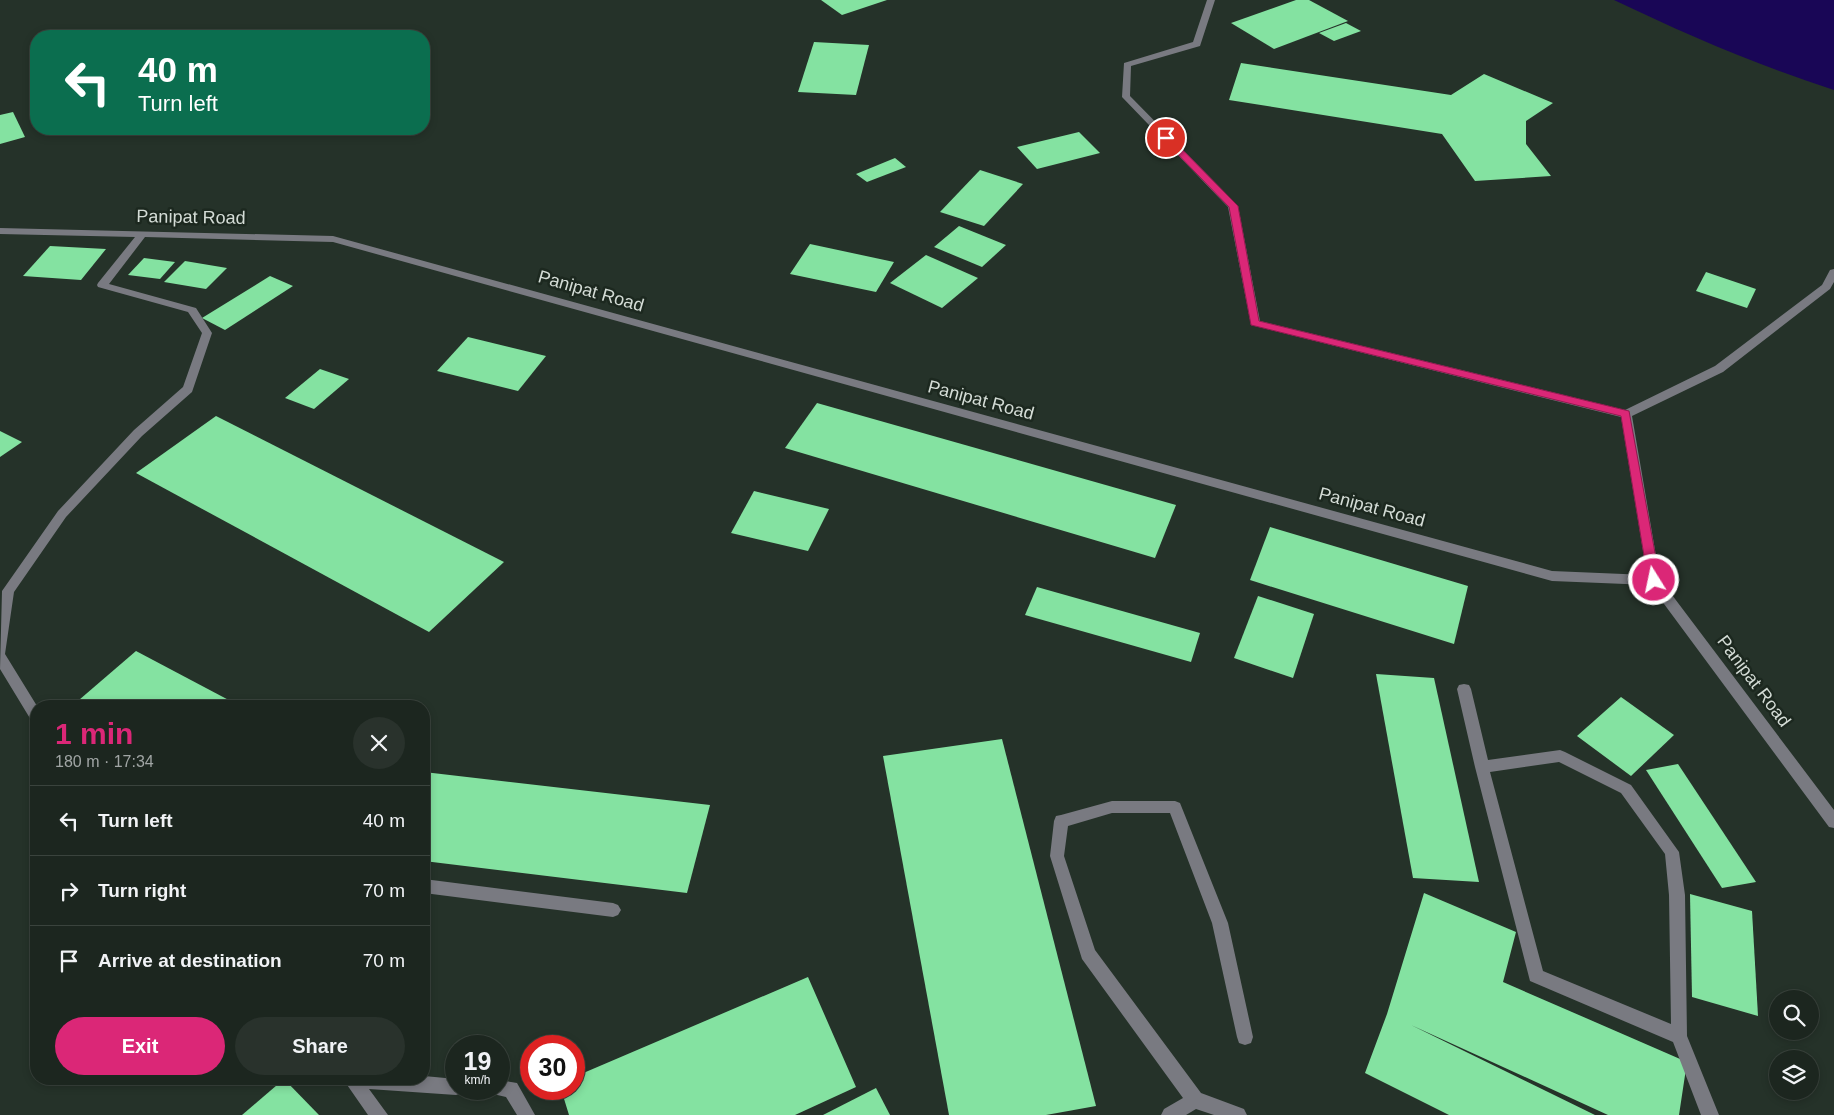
<!DOCTYPE html>
<html lang="en">
<head>
<meta charset="utf-8">
<style>
  body { margin:0; font-family:Helvetica,sans-serif; background:#29322c; color:#f1f3f6; height:100vh; display:flex; flex-direction:column; font-size:19px; white-space:nowrap }
  * { box-sizing:border-box; margin:0 }
  p { font-size:16px; color:#a0a5a4 }
  .icon { flex:none; width:28px; height:28px; fill:none; stroke:currentColor; stroke-width:2; stroke-linecap:round; stroke-linejoin:round }
  .map { position:relative; flex:1; overflow:hidden }
  .drawer { position:absolute; left:30px; top:700px; width:400px; height:385px; display:flex; flex-direction:column; background:#1c261f; border-radius:20px; box-shadow:0 2px 8px #0003,0 0 0 1px #3a433d }
  .drawer>* { flex:none }
  .hud { position:absolute; left:30px; top:30px; width:400px; height:105px; border-radius:20px; box-shadow:0 2px 8px #0003,0 0 0 1px #3a433d; background:#0b6e4f; color:#fff; overflow:hidden }
  .buttons { position:absolute; left:1769px; top:990px; display:grid; gap:10px }
  .buttons a { display:grid; place-items:center; width:50px; height:50px; border-radius:50%; background:#1c261f; box-shadow:0 2px 8px #0003,0 0 0 1px #3a433d; font-size:25px }
  .speed { position:absolute; left:445px; top:1035px; display:flex; gap:10px; font-size:25px; font-weight:700; text-align:center }
  .speed>* { display:grid; place-content:center; width:65px; height:65px; border-radius:50%; background:#1c261f; box-shadow:0 2px 8px #0003,0 0 0 1px #3a433d; line-height:1 }
  .speed small { font-size:12px; font-weight:400 }
  .speed .limit { border:8px solid #d22; background:#fff; color:#111 }
  .pin { position:absolute; display:grid; place-items:center; width:42px; height:42px; color:#fff; margin:-21px; border:2px solid #fff; border-radius:50%; box-shadow:0 1px 5px #0007 }
  .me { position:absolute; width:55px; margin:-28px; rotate:350deg; stroke-linejoin:round; filter:drop-shadow(0 0 4px #0008) }
  .turn { display:flex; align-items:center; gap:18px; height:105px; padding:0 25px; font-size:22px }
  .turn .icon { width:65px; height:65px; stroke-width:2.5 }
  .turn b { display:block; font-size:35px; line-height:42px }
  .round { display:grid; place-items:center; flex:none; width:52px; height:52px; border-radius:26px; background:#29322c }
  .headline { display:flex; align-items:center; justify-content:space-between; height:85px; padding:0 25px }
  h1 { font-size:30px; font-weight:700; line-height:38px; color:#db2777 }
  .action { display:flex; gap:10px; margin-top:auto; padding:10px 25px }
  .action a { flex:1; height:58px; border-radius:30px; background:#db2777; color:#fff; font-size:20px; font-weight:700; line-height:58px; text-align:center }
  .action a+a { background:#29322c; color:#f1f3f6 }
  ul { padding:0; list-style:none }
  li { display:flex; align-items:center; gap:15px; height:70px; padding:0 25px; border-top:1px solid #3a433d }
  li div { flex:1 }
  li b { display:block; font-size:19px }
  li em { font-style:normal }
  .map>svg:first-child { display:block }
  .water { fill:#190656 }
  .building { fill:#84e2a1 }
  .lines { fill:none; stroke-linecap:round; stroke-linejoin:round }
  .minor { fill:#797a81; fill-rule:evenodd }
  .route { fill:#db2777; stroke:#8e194d }
  .labels { text-anchor:middle; dominant-baseline:central; stroke-width:5; stroke-linejoin:round; paint-order:stroke }
  .street-label { font-size:18px; fill:#d4dcd6; stroke:#1c281f }
</style>
</head>
<body>
<div class="map">
<svg width="1834" height="1115" viewBox="0 0 1834 1115">
  <rect width="100%" height="100%" fill="#253229"/>
  <path class="water" d="M1614,0h220v90c-75,-24 -149,-56 -220,-90z"/>
  <g class="building">
    <polygon points="821,0 887,0 842,15"/>
    <polygon points="1296,0 1309,0 1348,21 1274,49 1231,23"/>
    <polygon points="1346,23 1361,31 1334,41 1319,33"/>
    <polygon points="814,42 869,45 856,95 798,92"/>
    <polygon points="1241,63 1451,95 1484,74 1553,103 1526,121 1526,144 1551,176 1475,181 1442,134 1229,100"/>
    <polygon points="13,112 25,137 0,144 0,115"/>
    <polygon points="1079,132 1100,153 1037,169 1017,147"/>
    <polygon points="895,158 906,167 867,182 856,174"/>
    <polygon points="980,170 1023,184 984,226 940,212"/>
    <polygon points="959,226 1006,245 982,267 934,247"/>
    <polygon points="810,244 894,262 876,292 790,274"/>
    <polygon points="50,246 106,249 81,280 23,276"/>
    <polygon points="926,255 978,278 942,308 890,283"/>
    <polygon points="144,258 175,262 160,279 128,275"/>
    <polygon points="185,261 227,268 206,289 164,282"/>
    <polygon points="1706,272 1756,289 1747,308 1696,291"/>
    <polygon points="270,276 293,286 225,330 202,318"/>
    <polygon points="468,337 546,356 518,391 437,371"/>
    <polygon points="320,369 349,379 314,409 285,398"/>
    <polygon points="817,403 1176,505 1155,558 785,448"/>
    <polygon points="216,416 504,562 429,632 136,473"/>
    <polygon points="0,431 22,442 0,457"/>
    <polygon points="754,491 829,509 808,551 731,533"/>
    <polygon points="1270,527 1468,586 1454,644 1250,580"/>
    <polygon points="1037,587 1200,633 1191,662 1025,615"/>
    <polygon points="1258,596 1314,614 1293,678 1234,658"/>
    <polygon points="136,651 240,706 72,706"/>
    <polygon points="1376,674 1434,678 1479,882 1413,878"/>
    <polygon points="1621,697 1674,735 1631,776 1577,736"/>
    <polygon points="1002,739 1096,1106 1046,1115 949,1115 883,756"/>
    <polygon points="1678,764 1756,882 1722,888 1646,770"/>
    <polygon points="424,772 710,805 687,893 424,861"/>
    <polygon points="1424,893 1516,932 1503,982 1687,1062 1679,1115 1608,1115 1411,1025 1595,1115 1449,1115 1365,1073 1387,1014"/>
    <polygon points="1690,894 1752,911 1758,1016 1692,997"/>
    <polygon points="808,977 856,1087 795,1115 569,1115 561,1089 574,1089 574,1077"/>
    <polygon points="284,1079 319,1115 242,1115"/>
    <polygon points="876,1088 890,1115 823,1115"/>
  </g>
  <g class="lines">
    <g class="minor">
      <polygon points="1207,0 1215,0 1200,46 1131,66 1130,96 1238,206 1260,321 1625,410 1715,366 1822,285 1830,270 1834,269 1834,282 1830,289 1723,372 1632,416 1660,579 1834,810 1834,828 1829,827 1650,585 1552,581 333,242 145,237 109,284 196,308 212,333 192,392 142,436 66,517 14,592 5,654 37,706 36,722 31,720 0,669 2,591 58,511 134,430 183,387 202,333 188,312 98,287 97,285 98,283 135,237 0,234 0,228 333,236 1552,571 1647,575 1621,417 1251,325 1228,207 1122,97 1124,63 1193,42"/>
      <path d="M1464,684l5,1 2,4 17,71 72,-10 5,2 66,33 48,67 6,43 2,141 32,79h-18l-28,-73 -143,-61 -55,-214 -18,-78 2,-4zM1559,762l62,31 44,61 4,41 2,129 -128,-53 -53,-199z"/>
      <polygon points="1112,801 1175,801 1180,803 1228,923 1253,1037 1251,1043 1245,1045 1239,1043 1237,1037 1212,923 1170,813 1112,813 1068,826 1064,856 1095,950 1201,1093 1244,1109 1247,1115 1214,1115 1196,1109 1186,1115 1161,1115 1164,1109 1183,1098 1082,959 1050,856 1054,821 1056,816 1061,815"/>
      <polygon points="424,879 613,903 618,905 621,910 618,915 613,917 424,893"/>
      <polygon points="424,1076 456,1079 456,1089 464,1089 462,1093 456,1095 369,1089 388,1115 368,1115 343,1079 424,1079"/>
      <polygon points="499,1080 517,1083 535,1115 517,1115 506,1097 493,1094 491,1089 499,1089"/>
    </g>
  </g>
  <polygon class="route" points="1166,135 1169,136 1238,206 1259,321 1629,411 1660,580 1658,583 1650,583 1648,580 1621,416 1251,325 1229,207 1163,139 1162,138"/>
  <g class="labels">
    <g class="street-label">
      <text transform="translate(191 217) rotate(1)">Panipat Road</text>
      <text transform="translate(591 291) rotate(16)">Panipat Road</text>
      <text transform="translate(981 400) rotate(15)">Panipat Road</text>
      <text transform="translate(1372 507) rotate(15)">Panipat Road</text>
      <text transform="translate(1754 681) rotate(53)">Panipat Road</text>
    </g>
  </g>
</svg>
<div class="buttons">
<a><svg class="icon" aria-label="search" viewBox="0 0 24 24"><circle cx="10" cy="10" r="6"/><path d="M15 15l6 6"/></svg></a>
<a><svg class="icon" aria-label="layers" viewBox="0 0 24 24"><path d="M12 4l9 5-9 5-9-5zM3 14l9 5 9-5"/></svg></a>
</div>
<div class="speed"><div>19<small>km/h</small></div><div class="limit">30</div></div>
<div class="pin" style="left:1166px;top:138px;background:#d93025"><svg class="icon" aria-label="arrive" viewBox="0 0 24 24"><path d="M6 21V4h12l-3 4 3 4H6"/></svg></div>
<svg class="me" style="left:1654px;top:580px" viewBox="-20 -20 40 40"><circle r="17" fill="#db2777" stroke="#fff" stroke-width="3"/><path d="M0-11L8 9 0 5-8 9z" fill="#fff"/></svg>
<div class="hud">
<div class="turn"><svg class="icon" aria-label="left" viewBox="0 0 24 24"><path d="M17 20v-9H6M10 6l-5 5 5 5"/></svg><div><b>40 m</b>Turn left</div></div>
</div>
<section class="drawer">
<div class="headline"><div><h1>1 min</h1><p>180 m · 17:34</p></div><a class="round"><svg class="icon" aria-label="close" viewBox="0 0 24 24"><path d="M6 6l12 12M18 6L6 18"/></svg></a></div>
<ul>
<li><svg class="icon" aria-label="left" viewBox="0 0 24 24"><path d="M17 20v-9H6M10 6l-5 5 5 5"/></svg><div><b>Turn left</b></div><em>40 m</em></li>
<li><svg class="icon" aria-label="right" viewBox="0 0 24 24"><path d="M7 20v-9h11M14 6l5 5-5 5"/></svg><div><b>Turn right</b></div><em>70 m</em></li>
<li><svg class="icon" aria-label="arrive" viewBox="0 0 24 24"><path d="M6 21V4h12l-3 4 3 4H6"/></svg><div><b>Arrive at destination</b></div><em>70 m</em></li>
</ul>
<div class="action"><a>Exit</a><a>Share</a></div>
</section>
</div>
</body>
</html>
